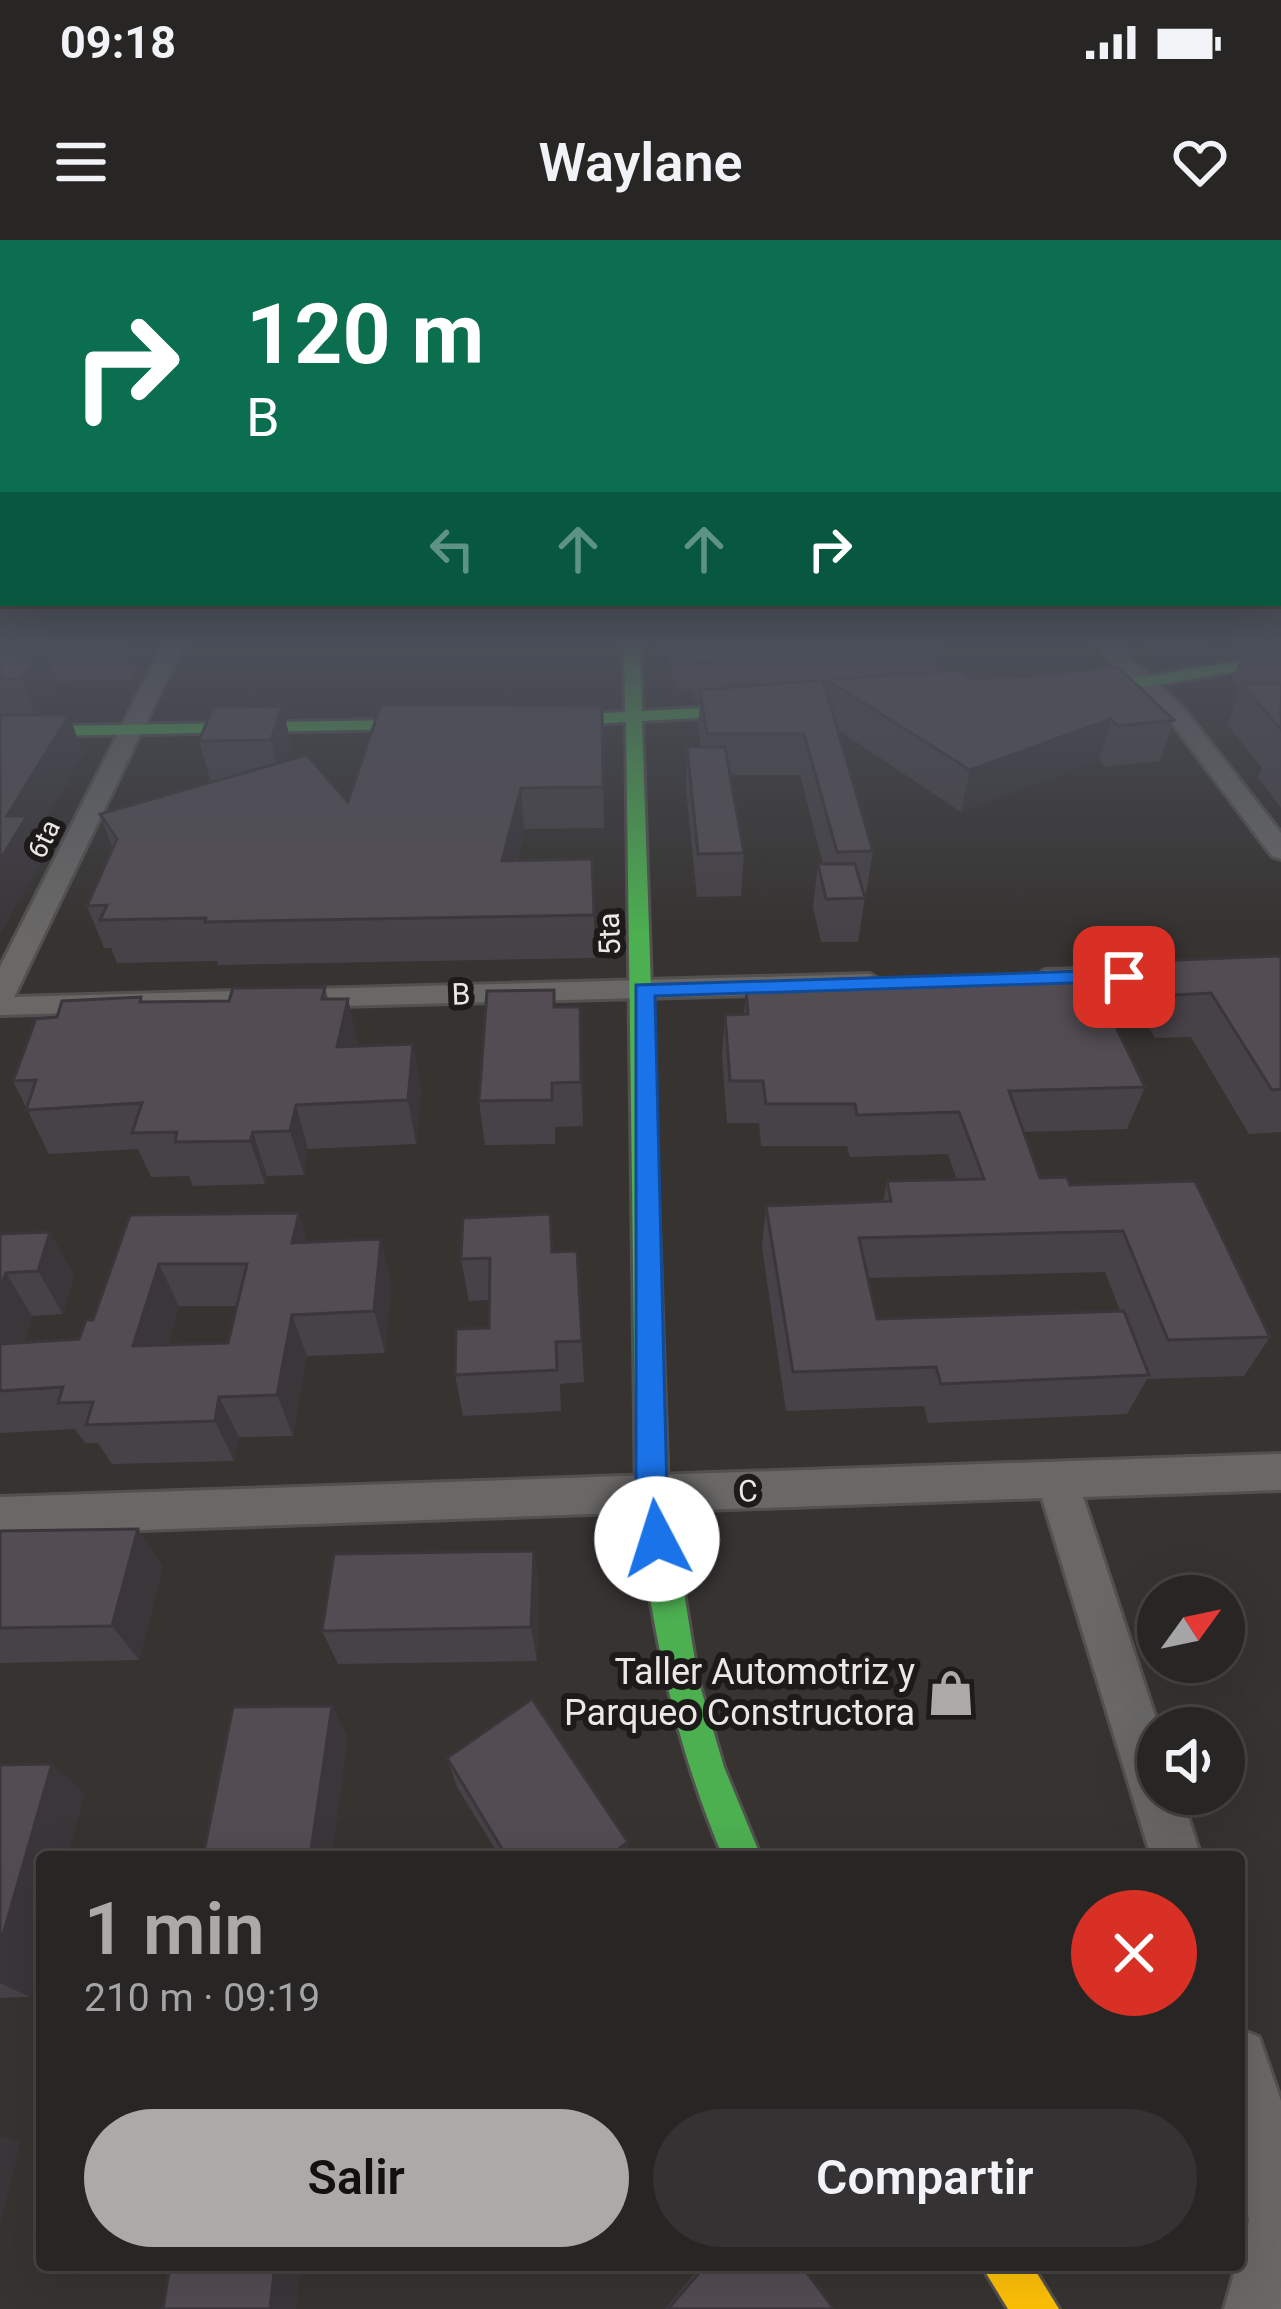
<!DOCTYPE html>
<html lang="es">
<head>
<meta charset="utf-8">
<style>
  body { margin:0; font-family:Roboto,sans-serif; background:#343232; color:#f1f3f6; height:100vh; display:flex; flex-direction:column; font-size:45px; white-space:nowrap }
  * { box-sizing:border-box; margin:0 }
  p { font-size:39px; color:#a5a5a7 }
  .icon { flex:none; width:66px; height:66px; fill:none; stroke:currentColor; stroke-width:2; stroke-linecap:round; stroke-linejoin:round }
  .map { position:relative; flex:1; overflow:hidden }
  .details { position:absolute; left:36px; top:1611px; width:1209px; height:420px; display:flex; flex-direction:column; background:#282625; border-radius:12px; box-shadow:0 12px 48px #0002,0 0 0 3px #444342 }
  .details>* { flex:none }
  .top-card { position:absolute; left:0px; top:0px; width:1281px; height:366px; box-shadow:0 12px 48px #0002,0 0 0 3px #444342; background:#0b6e4f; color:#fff; overflow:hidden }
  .needle { width:78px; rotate:57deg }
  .tools { position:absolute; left:1137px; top:1335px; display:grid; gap:24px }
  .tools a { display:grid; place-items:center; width:108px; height:108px; border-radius:50%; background:#282625; box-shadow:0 12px 48px #0002,0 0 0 3px #444342; font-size:60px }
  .pin { position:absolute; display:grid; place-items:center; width:102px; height:102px; color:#fff; margin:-51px; border-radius:24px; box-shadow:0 6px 18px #0006 }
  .me { position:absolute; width:132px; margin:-66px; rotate:355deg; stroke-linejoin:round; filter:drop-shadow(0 0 9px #0008) }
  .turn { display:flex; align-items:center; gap:42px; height:252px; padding:0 48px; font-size:54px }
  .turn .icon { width:156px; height:156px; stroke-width:2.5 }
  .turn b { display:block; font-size:84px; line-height:102px }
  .lanes { display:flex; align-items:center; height:114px; padding:0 48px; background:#0003; justify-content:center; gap:60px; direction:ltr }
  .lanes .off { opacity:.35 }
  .round { display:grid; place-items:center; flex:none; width:126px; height:126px; border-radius:63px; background:#343232 }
  .summary { display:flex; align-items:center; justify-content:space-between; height:204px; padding:0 48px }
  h1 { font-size:72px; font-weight:600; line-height:90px; color:#aca9a7 }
  .primary-button { display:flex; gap:24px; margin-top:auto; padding:24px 48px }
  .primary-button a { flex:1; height:138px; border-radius:72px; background:#aca9a7; color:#111; font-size:48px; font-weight:600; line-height:138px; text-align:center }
  .primary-button a+a { background:#343232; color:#f1f3f6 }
  .status { display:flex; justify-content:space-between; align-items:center; height:84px; padding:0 60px; background:#282625; direction:ltr }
  .status svg { height:33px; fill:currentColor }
  header { display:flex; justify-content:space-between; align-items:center; height:156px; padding:0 48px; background:#282625; font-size:54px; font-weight:600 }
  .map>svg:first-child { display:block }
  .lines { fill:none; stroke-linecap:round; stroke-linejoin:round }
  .street-casing { stroke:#53514f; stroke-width:6 }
  .fast-casing { stroke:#53514f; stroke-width:6 }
  .slow-casing { stroke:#53514f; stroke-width:6 }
  .street { fill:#696867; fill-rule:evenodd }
  .fast { fill:#4caf50; fill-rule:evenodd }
  .slow { fill:#ffc107; fill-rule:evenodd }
  .wall { fill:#474247; fill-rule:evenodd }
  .shaded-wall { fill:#3a363a }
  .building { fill:#534d53; stroke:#3a363a; stroke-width:3; fill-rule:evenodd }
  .route { fill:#1a73e8; stroke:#114b97; stroke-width:3 }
  .labels { text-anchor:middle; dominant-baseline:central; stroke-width:12; stroke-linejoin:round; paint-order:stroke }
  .far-street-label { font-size:27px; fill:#ebe8e6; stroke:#1d1b1a }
  .street-label { font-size:30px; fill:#ebe8e6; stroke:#1d1b1a }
  .near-poi-label { font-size:36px; fill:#ebe8e6; stroke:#1d1b1a; text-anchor:end }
</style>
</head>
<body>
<div class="status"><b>09:18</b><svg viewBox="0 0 49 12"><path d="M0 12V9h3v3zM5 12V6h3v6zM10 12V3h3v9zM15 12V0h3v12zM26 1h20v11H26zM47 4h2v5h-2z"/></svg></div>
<header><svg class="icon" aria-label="menu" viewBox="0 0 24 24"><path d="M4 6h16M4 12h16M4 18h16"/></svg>Waylane<svg class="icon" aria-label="heart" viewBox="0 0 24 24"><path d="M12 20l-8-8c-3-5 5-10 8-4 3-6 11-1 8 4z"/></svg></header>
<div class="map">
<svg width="1281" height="2069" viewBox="0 0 1281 2069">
  <rect width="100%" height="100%" fill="#363331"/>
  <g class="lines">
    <defs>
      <g id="street">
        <polygon points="164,403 184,403 14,757 870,734 884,743 870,752 0,775 0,727"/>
        <polygon points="1092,403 1115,403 1185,470 1281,593 1281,619 1272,616 1169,479"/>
        <polygon points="1281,724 1281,742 1045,748 1031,739 1045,730"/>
        <polygon points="1281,1214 1281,1250 1083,1257 1159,1488 1158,1554 1181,1554 1201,1617 1151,1617 1042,1258 0,1295 0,1257"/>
        <polygon points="1239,1789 1259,1797 1281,1861 1281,2069 1224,2069 1249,1981 1239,1920"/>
      </g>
      <g id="fast">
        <path d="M624,403h16l2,68 129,-7 8,5 -8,5 -129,7 26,773 30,185 26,88 37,90h-38c-50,-118 -73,-236 -87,-363l-10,-772 -96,5 -8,-5 8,-5 95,-5z"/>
        <polygon points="1281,414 1281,424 1150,446 1063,452 1055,447 1063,442 1150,436"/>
        <polygon points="454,479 456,483 448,488 0,497 0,487"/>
      </g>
      <polygon id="slow" points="981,2025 1032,2025 1059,2069 1008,2069"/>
    </defs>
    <use href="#street" class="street-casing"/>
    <use href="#fast" class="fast-casing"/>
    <use href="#slow" class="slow-casing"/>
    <use href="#street" class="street"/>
    <use href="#fast" class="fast"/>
    <use href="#slow" class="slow"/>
  </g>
  <g class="wall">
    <polygon points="0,403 154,403 135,440 57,441 37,475 69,475 83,514 36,596 44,616 0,694"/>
    <polygon points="661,403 940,403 936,432 1174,480 1160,521 1105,527 1099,520 961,572 838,490 873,611 866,654 864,654 865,658 858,702 821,702 813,667 818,624 823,624 800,535 730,535 744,613 741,656 697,657 686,549 687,507 701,507 698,490 700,461 694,461 693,450 679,451"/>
    <polygon points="1143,403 1281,403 1281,568 1258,537 1262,528 1227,484 1241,447 1232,441 1242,413 1199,419 1190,414 1155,416"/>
    <polygon points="282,466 292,507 287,521 348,562 602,466 604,588 524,589 517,621 592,619 595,718 218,725 217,721 117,723 111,708 104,708 87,666 113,609 100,574 211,542 199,501"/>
    <polygon points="1281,716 1281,892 1249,894 1191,797 1155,798 1136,764 1153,721"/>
    <path d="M821,740l324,107 -18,42 -104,3 17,46 30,7 200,152 -26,39 -97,3 -20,35 -199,9 -4,-17 -138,5 -24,-164 4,-41 117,-4 4,-21 70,-1 -9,-26 -98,3 -3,-11h-86l-2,-23h-32l-5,-67 3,-41 19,-1 2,-24h74zM1105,1032l15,39 -243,8 -9,-41z"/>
    <polygon points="325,747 328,759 358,802 357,806 413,804 421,848 416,904 308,909 304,935 267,936 265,944 193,946 189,936 151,937 138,909 49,914 13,841 57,777 141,757 143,762 229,761"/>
    <polygon points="554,750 555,767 582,811 583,886 555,887 555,904 485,905 479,861"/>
    <path d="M130,975l178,27 83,40 -6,71 -78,3 -14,80 -54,1 -5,24 -122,3 -14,-21h-13l-10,-14 -75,4v-199l74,40 -11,40 -31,2 -8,26 55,-3 14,-19zM179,1066h58l-9,37 -60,2z"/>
    <polygon points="577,1011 584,1142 560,1144 561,1171 463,1176 455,1135 489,1088 490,1060 469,1061 461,1019"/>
    <polygon points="0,1291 163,1326 139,1420 0,1423"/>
    <polygon points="534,1311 539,1347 537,1421 338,1424 322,1391"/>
    <polygon points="447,1518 628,1602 628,1617 500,1617 457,1547"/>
    <polygon points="0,1525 85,1553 42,1617 42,1714 30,1757 0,1758"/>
    <polygon points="702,2025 801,2025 834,2069 665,2069"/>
  </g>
  <g class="shaded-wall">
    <polygon points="123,403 154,403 135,440"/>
    <polygon points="1204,403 1246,403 1242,413 1199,419"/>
    <polygon points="44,404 57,441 36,477 21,439"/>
    <polygon points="282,466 292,507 281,542 271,500"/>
    <polygon points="69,475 83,514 36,596 44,616 0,694 0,620 7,576"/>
    <polygon points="1111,479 1099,520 961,572 970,530"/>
    <polygon points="521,548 524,589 506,663 502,621"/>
    <polygon points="348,759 358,802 348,851 337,807"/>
    <polygon points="580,767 582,811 583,886 581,842"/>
    <polygon points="413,804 421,848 416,904 408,860"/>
    <polygon points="296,865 308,909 304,935 290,891"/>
    <polygon points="253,892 267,936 265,944 250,901"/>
    <polygon points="299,973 312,1017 292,1003"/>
    <polygon points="50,992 74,1034 63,1074 38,1031"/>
    <polygon points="381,999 391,1042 385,1113 374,1071"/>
    <polygon points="159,1024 179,1066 156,1147 133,1106"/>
    <polygon points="6,1033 32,1076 10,1146 0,1132 0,1049"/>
    <polygon points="292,1075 307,1116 293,1196 277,1155"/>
    <polygon points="219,1157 239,1197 234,1221 215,1181"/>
    <polygon points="138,1289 163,1326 139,1420 112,1386"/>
    <polygon points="534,1311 539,1347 537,1421 531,1387"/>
    <polygon points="332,1466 348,1497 332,1617 310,1617"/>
    <polygon points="52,1524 85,1553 68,1617 42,1617 42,1714 30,1757 0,1743 0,1705"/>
    <polygon points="628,1602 628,1617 608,1617"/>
    <polygon points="0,1896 21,1901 0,1986"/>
    <polygon points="275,2025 301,2025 296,2069 270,2069"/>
  </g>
  <g class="building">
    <polygon points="0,403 47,403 44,404 21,439 0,440"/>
    <polygon points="676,403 940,403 941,404 696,422 694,411 680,412"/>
    <polygon points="1249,403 1281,403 1281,423"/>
    <polygon points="1118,427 1174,480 1118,486 1111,479 970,530 827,440 960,430 967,438 1018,437"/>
    <polygon points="823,440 873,611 837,612 804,494 707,494 700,450"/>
    <polygon points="1281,443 1281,490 1242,444"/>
    <polygon points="381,464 602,466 603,547 521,548 502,621 592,619 594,675 205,682 206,678 100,680 107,665 87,666 117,599 100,574 307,515 348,562"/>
    <polygon points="282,466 271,500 199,501 213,467"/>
    <polygon points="0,475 69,475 7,576 27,576 0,620"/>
    <polygon points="687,507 725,507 744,613 698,614"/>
    <polygon points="818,624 855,624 865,658 826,659"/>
    <polygon points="1281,716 1281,849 1272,850 1211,753 1173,755 1153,721"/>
    <polygon points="1089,731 1145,847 1009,851 1040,938 1067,937 1070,945 1195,941 1270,1097 1168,1100 1123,991 859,998 877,1079 1124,1071 1149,1135 941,1144 936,1127 793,1132 766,966 891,961 887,941 984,939 959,872 857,875 855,864 766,864 763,841 730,841 725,775 748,774 746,750 824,750 821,740"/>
    <polygon points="325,747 322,759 348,759 337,807 413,804 408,860 296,865 290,891 253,892 250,901 175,902 177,892 132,893 142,863 26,870 36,840 13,841 36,779 57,777 62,761 141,757 140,762 229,761 233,748"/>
    <polygon points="554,750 554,767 580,767 581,842 552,843 552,860 479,861 487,751"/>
    <path d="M299,973l-7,30 89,-4 -7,72 -82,4 -15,80 -58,2 -4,24 -129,4 7,-23 -35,1 5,-16 -63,4v-47l79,-5 7,-19h7l37,-105zM159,1024h88l-19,79 -95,3z"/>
    <polygon points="550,974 552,1012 577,1011 582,1101 556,1102 557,1130 455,1135 456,1089 489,1088 490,1018 461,1019 463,978"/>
    <polygon points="50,992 38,1031 6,1033 0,1049 0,994"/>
    <polygon points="138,1289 112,1386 0,1388 0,1291"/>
    <polygon points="534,1311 531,1387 322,1391 334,1314"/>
    <polygon points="532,1459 628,1602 608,1617 507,1617 447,1518"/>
    <polygon points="332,1466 310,1617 203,1617 233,1467"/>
    <polygon points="52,1524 0,1705 0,1525"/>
    <polygon points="170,2025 275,2025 270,2069 163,2069"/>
    <polygon points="706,2025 801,2025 834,2069 668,2069"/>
  </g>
  <linearGradient id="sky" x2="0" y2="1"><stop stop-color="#1e1c1b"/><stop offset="0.58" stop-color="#4c505a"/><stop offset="1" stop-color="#4c505a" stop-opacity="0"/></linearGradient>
  <rect width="1281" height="693" fill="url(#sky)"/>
  <polygon class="route" points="1124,730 1135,737 1132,741 655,756 667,1254 673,1299 668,1309 657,1314 645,1309 636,1254 636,745"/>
  <defs>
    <symbol id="shop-bare" viewBox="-9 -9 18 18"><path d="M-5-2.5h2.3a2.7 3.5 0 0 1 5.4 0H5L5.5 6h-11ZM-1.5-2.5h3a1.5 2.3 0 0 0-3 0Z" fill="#aca9a7" stroke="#1d1b1a" stroke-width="2.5" paint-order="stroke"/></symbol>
  </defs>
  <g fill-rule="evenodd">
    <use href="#shop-bare" x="918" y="1420" width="66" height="66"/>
  </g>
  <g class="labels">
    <g class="far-street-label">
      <text transform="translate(44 599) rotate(-64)">6ta</text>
    </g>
    <g class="street-label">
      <text transform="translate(609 694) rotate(-92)">5ta</text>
      <text transform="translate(461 754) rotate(-2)">B</text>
      <text transform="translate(748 1251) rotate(-2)">C</text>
    </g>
    <g class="near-poi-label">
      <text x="915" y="1432">Taller Automotriz y<tspan x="915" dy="41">Parqueo Constructora</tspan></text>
    </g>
  </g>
</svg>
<div class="tools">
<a><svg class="needle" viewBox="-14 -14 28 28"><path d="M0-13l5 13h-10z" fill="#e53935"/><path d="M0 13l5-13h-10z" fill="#a5a5a7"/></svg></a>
<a><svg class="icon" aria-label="sound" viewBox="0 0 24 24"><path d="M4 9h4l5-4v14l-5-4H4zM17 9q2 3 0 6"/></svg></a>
</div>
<div class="pin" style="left:1124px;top:737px;background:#d93025"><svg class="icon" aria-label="arrive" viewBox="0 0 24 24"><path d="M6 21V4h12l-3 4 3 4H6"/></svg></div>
<svg class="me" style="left:657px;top:1299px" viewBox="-20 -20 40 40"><circle r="19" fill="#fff"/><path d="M0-13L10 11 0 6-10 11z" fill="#1a73e8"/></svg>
<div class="top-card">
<div class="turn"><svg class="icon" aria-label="right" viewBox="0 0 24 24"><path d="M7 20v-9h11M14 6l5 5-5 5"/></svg><div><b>120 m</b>B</div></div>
<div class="lanes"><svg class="icon off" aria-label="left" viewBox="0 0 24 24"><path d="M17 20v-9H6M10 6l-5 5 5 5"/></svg><svg class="icon off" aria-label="ahead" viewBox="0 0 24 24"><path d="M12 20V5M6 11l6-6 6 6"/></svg><svg class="icon off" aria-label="ahead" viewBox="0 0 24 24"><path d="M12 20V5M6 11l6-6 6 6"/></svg><svg class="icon" aria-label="right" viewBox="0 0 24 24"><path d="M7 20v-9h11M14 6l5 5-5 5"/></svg></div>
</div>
<section class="details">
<div class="summary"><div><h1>1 min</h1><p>210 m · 09:19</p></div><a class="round" style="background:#d93025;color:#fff"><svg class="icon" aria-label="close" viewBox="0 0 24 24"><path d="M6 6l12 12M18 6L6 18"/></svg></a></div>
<div class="primary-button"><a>Salir</a><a>Compartir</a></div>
</section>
</div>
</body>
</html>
